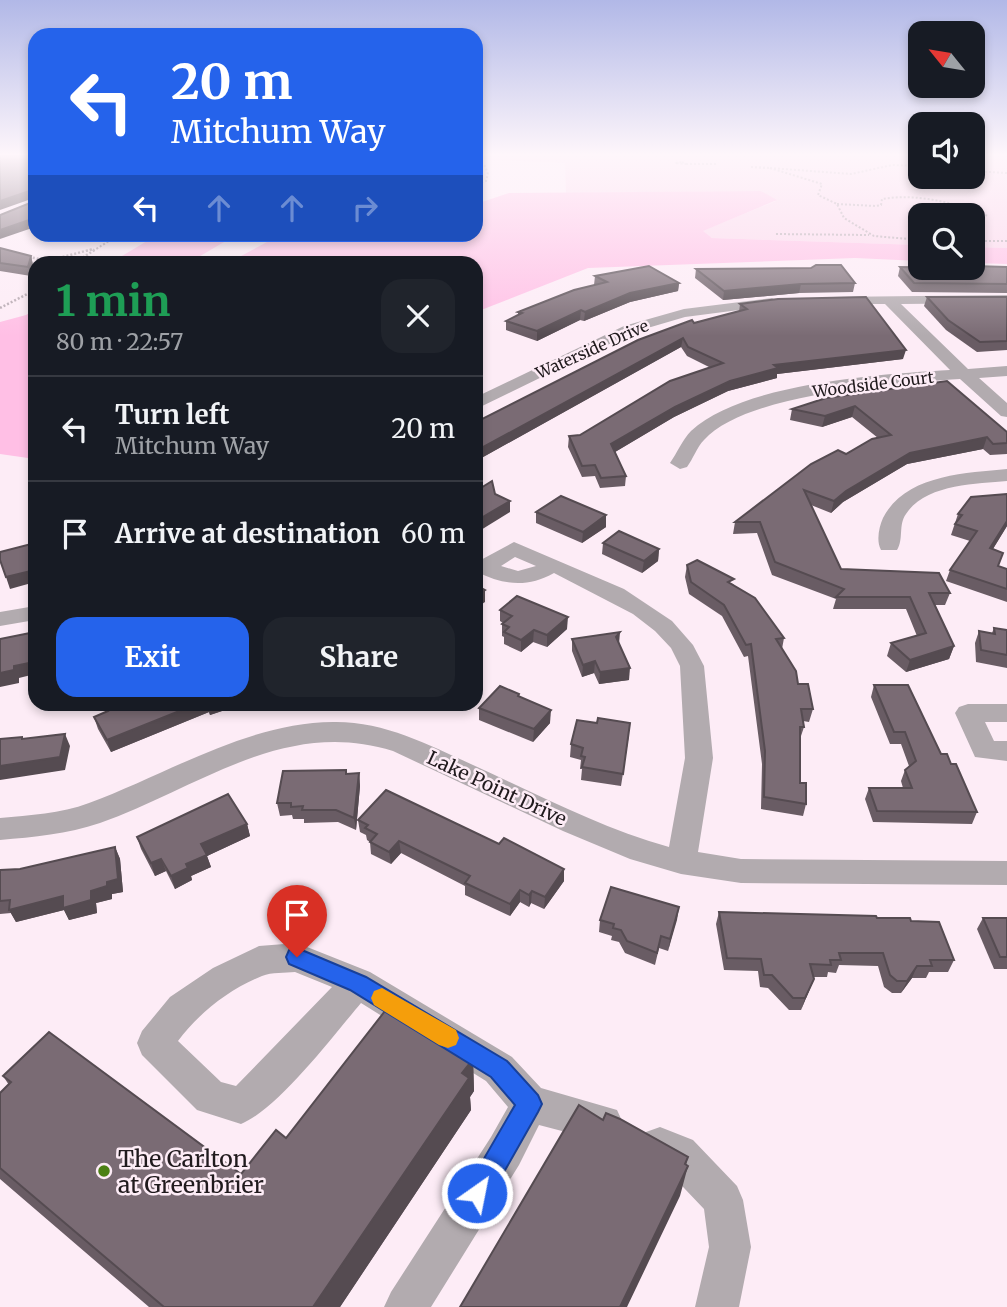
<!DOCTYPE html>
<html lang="en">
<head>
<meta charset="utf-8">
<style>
  body { margin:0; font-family:Merriweather,serif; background:#20242c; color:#f1f3f6; height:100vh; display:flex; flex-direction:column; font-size:26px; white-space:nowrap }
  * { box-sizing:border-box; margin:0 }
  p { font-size:23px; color:#9ea1a6 }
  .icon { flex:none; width:38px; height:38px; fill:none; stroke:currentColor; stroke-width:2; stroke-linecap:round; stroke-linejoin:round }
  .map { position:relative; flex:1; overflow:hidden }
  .drawer { position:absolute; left:28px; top:256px; width:455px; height:455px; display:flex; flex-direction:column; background:#171b24; border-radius:21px; box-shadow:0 4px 10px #0003 }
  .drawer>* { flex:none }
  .top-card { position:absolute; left:28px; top:28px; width:455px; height:214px; border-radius:21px; box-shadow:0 4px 10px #0003; background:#2563eb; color:#fff; overflow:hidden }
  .needle { width:46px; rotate:300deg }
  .buttons { position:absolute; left:908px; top:21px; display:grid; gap:14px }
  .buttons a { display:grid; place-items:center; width:77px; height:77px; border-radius:14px; background:#171b24; box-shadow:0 4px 10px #0003; font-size:35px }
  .pin { position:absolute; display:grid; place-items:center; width:60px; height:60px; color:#fff; margin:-72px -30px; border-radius:50% 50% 50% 0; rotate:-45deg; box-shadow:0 0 7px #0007 }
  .pin .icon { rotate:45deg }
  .me { position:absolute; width:77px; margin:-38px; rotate:33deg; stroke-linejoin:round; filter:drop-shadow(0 0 5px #0008) }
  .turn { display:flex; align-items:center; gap:24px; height:147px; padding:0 28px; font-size:32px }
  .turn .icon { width:91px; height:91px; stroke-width:2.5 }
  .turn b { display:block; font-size:49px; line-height:60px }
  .lanes { display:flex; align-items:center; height:66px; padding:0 28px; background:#0003; justify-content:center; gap:35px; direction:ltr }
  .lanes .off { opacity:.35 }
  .round { display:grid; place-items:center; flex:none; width:74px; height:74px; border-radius:21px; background:#20242c }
  .summary { display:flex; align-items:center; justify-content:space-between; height:119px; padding:0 28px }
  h1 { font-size:42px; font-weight:700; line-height:52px; color:#1e9e55 }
  .button { display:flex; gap:14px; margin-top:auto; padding:14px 28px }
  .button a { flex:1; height:80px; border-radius:21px; background:#2563eb; color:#fff; font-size:28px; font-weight:700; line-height:80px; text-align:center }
  .button a+a { background:#20242c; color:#f1f3f6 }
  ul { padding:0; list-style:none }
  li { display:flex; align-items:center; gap:21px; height:105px; padding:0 28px; border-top:2px solid #363941 }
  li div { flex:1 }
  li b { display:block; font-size:26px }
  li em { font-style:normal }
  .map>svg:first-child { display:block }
  .green { fill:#fbd7eb }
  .water { fill:#ffbfe5 }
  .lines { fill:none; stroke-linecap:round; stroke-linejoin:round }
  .path-far1 { stroke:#b4a7af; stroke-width:2; stroke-dasharray:2 2; stroke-linecap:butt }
  .path { stroke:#b4a7af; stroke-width:2.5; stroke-dasharray:2 2; stroke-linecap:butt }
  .street { fill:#b2abaf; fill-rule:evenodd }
  .wall { fill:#695c64 }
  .shaded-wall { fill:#554b51 }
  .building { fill:#7a6b74; stroke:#554b51; stroke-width:2 }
  .route { fill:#2563eb; stroke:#184099; stroke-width:2 }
  .slow { fill:#f59e0b }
  .poi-dot { fill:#4c8014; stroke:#fdecf6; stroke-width:2.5 }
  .labels { text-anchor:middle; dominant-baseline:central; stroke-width:5; stroke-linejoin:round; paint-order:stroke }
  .far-street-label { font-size:16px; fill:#201a1d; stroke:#fdecf6 }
  .street-label { font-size:19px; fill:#201a1d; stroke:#fdecf6 }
  .near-poi-label { font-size:23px; fill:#201a1d; stroke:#fdecf6; text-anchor:start }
</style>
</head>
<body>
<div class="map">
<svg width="1007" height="1307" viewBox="0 0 1007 1307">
  <rect width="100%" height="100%" fill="#fdecf6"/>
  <polygon class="green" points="476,153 920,153 920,177 973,177 973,153 1007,153 1007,248 973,247 973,215 920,215 920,245 712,238 702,231 776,201 761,191 566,193 565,163 476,159"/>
  <g class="water">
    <polygon points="761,191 777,200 703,231 712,238 920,245 920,261 855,258 588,268 476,312 476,262 230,262 280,235 476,234 476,204 509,193"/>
    <polygon points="157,235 157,234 236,235 190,262 112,262"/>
    <polygon points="973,247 1007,248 1007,264 973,263"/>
    <polygon points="35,310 35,459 0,454 0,322 26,315"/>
  </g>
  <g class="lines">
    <g class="path-far1">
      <polygon points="682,162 686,164 675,163"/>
      <polyline points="476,164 485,166 488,174 486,181 476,184"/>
      <polyline points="686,164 716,164"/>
      <polyline points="751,167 770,168"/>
      <polyline points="751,167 770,168"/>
      <polyline points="770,168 851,174 892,165 920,166"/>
      <polyline points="770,168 822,184 818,195 837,204 844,218 874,236 920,240"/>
      <polyline points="973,171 1007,173"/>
      <path d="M837,204l39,2 5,-1 1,-6c37,-6 72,4 106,17"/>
      <polyline points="776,234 869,235"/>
      <polyline points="973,241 1007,241"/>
      <polyline points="86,251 94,249"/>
      <polyline points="93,251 120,234"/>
    </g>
    <g class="path">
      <polyline points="25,256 53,262"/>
      <polyline points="51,260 93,249"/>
      <polyline points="76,262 96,249"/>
      <polyline points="0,308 35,290"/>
    </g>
    <g class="street">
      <path d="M1007,295v8l-106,1 67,65 39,-3v10l-28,2 28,25v14l-6,-1 -41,-37c-61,4 -214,14 -256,61 -7,7 -11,19 -17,27l-7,2 -10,-6c7,-10 13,-24 21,-32 52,-48 190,-57 259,-61l-65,-66h-49l-7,-4 2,-3z"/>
      <polygon points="772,298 779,302 777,305 685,317 634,332 476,409 476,397 624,326 684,309"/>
      <path d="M1007,469v12c-31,3 -82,3 -101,33 -8,11 -2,25 -9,36h-16c-5,-9 -2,-23 2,-32 22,-43 81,-45 124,-49z"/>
      <path d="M514,542l110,47 48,32 21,24 11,21 9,92 -15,94 43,7 266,2v24l-266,-2 -60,-9 -51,-15 -67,-28 -170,-80c-109,-34 -194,37 -293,72 -33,11 -66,14 -100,17v-22c30,-3 60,-4 89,-15 79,-29 157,-80 244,-81 51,-1 96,23 140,43 64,29 128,63 196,82l16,-89 -5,-92 -9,-18 -16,-17 -22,-17 -79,-41c-27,15 -50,12 -77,-1v-10zM515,557l21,9 -18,5 -17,-5z"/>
      <polygon points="35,606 35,620 0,626 0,612"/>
      <polygon points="968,704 1007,704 1007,722 985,722 994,741 1007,741 1007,761 975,757 955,713 959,707"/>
      <path d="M297,943l73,29 142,85 29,31 76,22 6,13 -6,13 -13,6 -65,-17 -20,40 -88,142h-47l7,-15 100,-155 17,-30 -22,-26 -125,-78c-28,33 -83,106 -120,121l-44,-14 -55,-55 -5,-12 5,-12 28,-34 43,-29 46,-22zM295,972l37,15 -96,99 -15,-4 -43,-41c20,-27 51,-52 84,-65 10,-4 23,-3 33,-4z"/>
      <polygon points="660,1127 693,1140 737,1186 743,1200 751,1247 739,1307 695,1307 709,1247 704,1209 665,1168 646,1160 641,1146 646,1132"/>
    </g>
  </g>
  <g class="wall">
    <polygon points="0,248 31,256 33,265 31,276 0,271"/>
    <polygon points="900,267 1007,267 1007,293 912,292 898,276"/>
    <polygon points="696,269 855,283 853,292 799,293 723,300 695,278"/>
    <polygon points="595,276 679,283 678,291 630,302 584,321 580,320 537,341 506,330 506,321 518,315 518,312 594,285"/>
    <polygon points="927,297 1007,297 1007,350 977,352 946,330 924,306"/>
    <polygon points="740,304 903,359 777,374 777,378 728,391 674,417 615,452 626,476 625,486 600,488 595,476 582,477 568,447 569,436 580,435 711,368 687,356 681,347 476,461 694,323 739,312"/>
    <polygon points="826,398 1007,432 1007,454 990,455 983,449 907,464 843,502 831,513 811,505 841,569 950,593 945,605 935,605 954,646 949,659 906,672 887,656 891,643 917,636 906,609 833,609 836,599 772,575 757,533 733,534 735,522 846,454 878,438 852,417 822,427 790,420 792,409"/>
    <polygon points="1007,494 1007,526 993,549 998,566 1007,569 1007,602 946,581 950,570 970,541 951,535 958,514"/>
    <polygon points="536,512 606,515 606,527 582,543 536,523"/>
    <polygon points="603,543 659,549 658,561 642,573 602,554"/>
    <polygon points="687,565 733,584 784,638 782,649 798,684 813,709 809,722 803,721 804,727 800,739 800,783 806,804 803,816 761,809 762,764 748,656 744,657 722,616 689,594 685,577"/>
    <polygon points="500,610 567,629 547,647 533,642 521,652 504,644 504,637 502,636 502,624 503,623 500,621"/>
    <polygon points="994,628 1007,630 1007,668 976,662 975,643 979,631 992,633"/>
    <polygon points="572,639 629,680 599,684 594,673 582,677 572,651"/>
    <polygon points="874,685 951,764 977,812 972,824 873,822 865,799 869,788 903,788 901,781 905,770 909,766 901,744 890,744 871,697"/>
    <polygon points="519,697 550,723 533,742 479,720 479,708"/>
    <polygon points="115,704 243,704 210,715 209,712 111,752 98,729 94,717 108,711 106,708"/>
    <polygon points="436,704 454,704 451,707"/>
    <polygon points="629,735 621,786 581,780 582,769 580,769 581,760 570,757 571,744"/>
    <polygon points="346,770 347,774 359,773 360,786 356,830 338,822 304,823 304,819 293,819 292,815 280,816 277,803"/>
    <polygon points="358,820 564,881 544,909 531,903 529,907 520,902 510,916 465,895 465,886 401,853 391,864 371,854 370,842 367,840 366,835 360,832"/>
    <polygon points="247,824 250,836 207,856 211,867 191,876 192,880 175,889 166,871 155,876 141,849 137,837"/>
    <polygon points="115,847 120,859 123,892 112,894 112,899 96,903 97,913 69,920 64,910 16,922 11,913 0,914 0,870 20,869"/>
    <polygon points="679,907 668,951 659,948 655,965 625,953 619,942 611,940 612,936 599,932 600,920"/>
    <polygon points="719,912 877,918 911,921 954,960 948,972 929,972 926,978 912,978 901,993 892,993 884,987 878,966 839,965 836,973 828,972 827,977 813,977 814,979 809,991 801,1010 789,1010 768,988 760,987 758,971 724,970 716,924"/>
    <polygon points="983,918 1007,918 1007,969 994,969 977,929"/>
    <polygon points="425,1023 426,1030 473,1059 474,1091 470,1097 471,1110 340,1307 149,1307 0,1179 0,1093 9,1085 3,1076 241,1174"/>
  </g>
  <g class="shaded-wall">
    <polygon points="32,190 34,198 0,210 0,201"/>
    <polygon points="35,218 35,227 0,239 0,230"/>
    <polygon points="31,256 33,265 31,276 28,267"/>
    <polygon points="679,283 678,291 630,302 584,321 585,312 630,293"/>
    <polygon points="801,284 799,293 723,300 724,291"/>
    <polygon points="581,310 580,320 537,341 537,331"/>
    <polygon points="683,338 681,347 476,461 476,451"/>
    <polygon points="906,350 903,359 777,374 777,378 728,391 674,417 610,455 611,444 675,407 730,381 774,365"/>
    <polygon points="855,406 852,417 822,427 825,416"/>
    <polygon points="987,437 983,449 907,464 843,502 831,513 834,501 846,491 910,453"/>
    <polygon points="510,501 510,512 476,533 476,521"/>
    <polygon points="606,515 606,527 582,543 583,532"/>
    <polygon points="1007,521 1007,526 986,560 990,548"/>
    <polygon points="659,549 658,561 642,573 644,561"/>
    <polygon points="35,570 35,582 10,589 6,577"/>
    <polygon points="485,590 485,602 476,608 476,596"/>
    <polygon points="568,617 567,629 547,647 547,635"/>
    <polygon points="534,630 533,642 521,652 521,640"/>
    <polygon points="620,632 619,644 616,637"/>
    <polygon points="954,646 949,659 906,672 910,660"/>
    <polygon points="35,655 35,674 19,678 19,683 0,687 0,673"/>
    <polygon points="595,661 594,673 582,677 583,665"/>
    <polygon points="630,668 629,680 599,684 600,672"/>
    <polygon points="197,704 206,704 209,712 111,752 107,740"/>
    <polygon points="207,704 243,704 210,715"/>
    <polygon points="551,710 550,723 533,742 534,729"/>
    <polygon points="65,734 70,746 65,770 0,780 0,766"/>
    <polygon points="359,773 360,786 356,830 354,818"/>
    <polygon points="247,824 250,836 207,856 211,867 191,876 192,880 175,889 171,876 186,864 201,844"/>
    <polygon points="399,841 401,853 391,864 389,852"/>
    <polygon points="115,847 120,859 123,892 112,894 112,899 96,903 97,913 69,920 64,910 16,922 9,910 63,896 91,891 107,882"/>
    <polygon points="161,859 166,871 155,876 151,863"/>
    <polygon points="564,869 564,881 544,909 545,897"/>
    <polygon points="520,890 520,902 510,916 510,904"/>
    <polygon points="532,891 531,903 529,907 529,895"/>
    <polygon points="679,907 677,920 668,951 670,939"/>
    <polygon points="917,966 912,978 901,993 907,981"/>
    <polygon points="814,979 809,991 801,1010 805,998"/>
    <polygon points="473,1059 474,1091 470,1097 471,1110 340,1307 313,1307 462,1073"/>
    <polygon points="688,1157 683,1176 688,1166 680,1196 627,1307 620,1307"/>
  </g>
  <g class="building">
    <polygon points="0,153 35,153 35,192 32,190 0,201"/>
    <polygon points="35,201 35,218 0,230 0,215"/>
    <polygon points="0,248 31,256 28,267 0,263"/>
    <polygon points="816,265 841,265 855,283 801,284 724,291 696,269 811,268"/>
    <polygon points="649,266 679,283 630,293 585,312 581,310 537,331 506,321 522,313 518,312 574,290 607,282 595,276"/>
    <polygon points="973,266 1007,267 1007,284 914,283 900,267 973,268"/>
    <polygon points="866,297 906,350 774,365 778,368 730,381 675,407 611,444 626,476 601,478 595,465 582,466 569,436 580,435 670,381 723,363 688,347 683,338 476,451 476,422 638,340 692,320 694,323 747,309 740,304 778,299"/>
    <polygon points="927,297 1007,297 1007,341 980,342 948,320"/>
    <polygon points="947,381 1007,432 1007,443 993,444 987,437 910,453 846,491 834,501 804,490 841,569 939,573 950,593 929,593 954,646 910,660 891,643 926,633 910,597 836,597 844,589 775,562 760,522 735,522 811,464 838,450 846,454 872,439 891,435 855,406 825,416 792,409 826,398"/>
    <polygon points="492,481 495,494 510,501 476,521 476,491"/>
    <polygon points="1007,494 1007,521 990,548 1003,553 998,566 1007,569 1007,589 950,570 977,531 955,524 962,515 958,514 971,497"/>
    <polygon points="561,496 606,515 583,532 536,512"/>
    <polygon points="619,531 659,549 644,561 603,543"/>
    <polygon points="35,543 35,570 6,577 0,560 0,552"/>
    <polygon points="697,560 734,579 728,582 755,598 784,638 776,639 796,671 798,684 808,684 813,709 801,709 804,727 800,727 800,783 806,783 806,804 764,797 765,751 751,644 746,645 724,605 691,582 687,565"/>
    <polygon points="476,585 485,590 476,596"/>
    <polygon points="517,596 568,617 547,635 534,630 521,640 504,632 509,627 502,624 512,616 500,610"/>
    <polygon points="994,628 1007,630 1007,655 981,650 979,631 995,634"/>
    <polygon points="35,632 35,655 33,656 34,662 14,666 14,670 0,673 0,639"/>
    <polygon points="620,632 616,637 630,668 600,672 595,661 583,665 572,639"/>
    <polygon points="874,685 908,685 941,754 947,754 951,764 956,764 977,812 877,811 869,788 912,788 905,770 916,761 905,732 894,732"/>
    <polygon points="500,686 519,694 518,696 551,710 534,729 479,708"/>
    <polygon points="117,704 197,704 107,740 94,717 108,711 106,708"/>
    <polygon points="598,718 630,723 623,774 582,767 585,757 581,756 583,748 571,744 577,720 597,723"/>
    <polygon points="65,734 60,757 0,766 0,739 22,737 22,739"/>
    <polygon points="346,770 346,774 359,773 354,818 336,810 302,810 303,806 291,807 291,803 277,803 283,771"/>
    <polygon points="386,790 499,844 504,838 564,869 545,897 532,891 529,895 520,890 510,904 465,883 470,876 399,841 389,852 370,842 377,834 365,828 368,825 358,820"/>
    <polygon points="228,794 247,824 201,844 207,855 186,864 188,868 171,876 161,859 151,863 137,837"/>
    <polygon points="115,847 118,879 107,882 107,886 91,891 91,900 63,908 63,896 9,910 10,900 0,901 0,870 20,869"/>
    <polygon points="611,887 679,907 670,939 661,936 657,953 627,941 621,930 613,928 614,924 600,920"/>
    <polygon points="719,912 876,916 877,918 910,918 911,921 939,922 954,960 930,960 932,966 917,966 907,981 897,981 890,975 883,953 839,953 841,960 830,960 831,965 810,964 814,979 805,998 793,998 772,975 764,975 761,959 727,958"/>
    <polygon points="983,918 1007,918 1007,957 1000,957"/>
    <polygon points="392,1002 425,1023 422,1028 473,1059 462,1073 469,1078 313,1307 164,1307 0,1168 0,1093 11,1082 3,1076 49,1032 241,1174 276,1130 286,1138"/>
    <polygon points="579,1105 603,1120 606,1113 620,1119 688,1157 685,1164 688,1166 620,1307 460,1307"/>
  </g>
  <linearGradient id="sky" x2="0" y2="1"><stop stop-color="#b1b8e7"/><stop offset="0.46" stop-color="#fef6fb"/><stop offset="1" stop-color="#fef6fb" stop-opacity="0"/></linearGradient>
  <rect width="1007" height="336" fill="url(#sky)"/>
  <polygon class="route" points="297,948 366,977 507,1061 538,1095 542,1104 538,1112 487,1202 477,1206 468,1202 464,1193 515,1105 491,1077 350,990 289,964 286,957 289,950"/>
  <polygon class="slow" points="382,988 456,1030 459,1038 456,1045 448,1048 439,1045 374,1005 371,998 374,991"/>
  <circle class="poi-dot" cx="104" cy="1171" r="7"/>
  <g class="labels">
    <g class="far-street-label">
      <text transform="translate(592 349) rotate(-24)">Waterside Drive</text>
      <text transform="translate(873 384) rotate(-7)">Woodside Court</text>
    </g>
    <g class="street-label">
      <text transform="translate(497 788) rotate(25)">Lake Point Drive</text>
    </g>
    <g class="near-poi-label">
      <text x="118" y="1158">The Carlton<tspan x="118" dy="26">at Greenbrier</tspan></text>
    </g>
  </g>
</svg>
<div class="buttons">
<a><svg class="needle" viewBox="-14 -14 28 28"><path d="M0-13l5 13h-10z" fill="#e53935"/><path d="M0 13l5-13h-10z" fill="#9ea1a6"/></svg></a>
<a><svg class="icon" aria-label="sound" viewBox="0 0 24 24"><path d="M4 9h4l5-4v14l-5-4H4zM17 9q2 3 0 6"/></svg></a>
<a><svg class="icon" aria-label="search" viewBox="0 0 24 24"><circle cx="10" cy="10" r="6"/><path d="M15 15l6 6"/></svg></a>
</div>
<div class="pin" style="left:297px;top:957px;background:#d93025"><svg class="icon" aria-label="arrive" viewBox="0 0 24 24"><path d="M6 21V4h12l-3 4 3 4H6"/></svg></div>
<svg class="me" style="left:477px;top:1193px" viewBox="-20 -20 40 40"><circle r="17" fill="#2563eb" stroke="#fff" stroke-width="3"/><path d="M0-11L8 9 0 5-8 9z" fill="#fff"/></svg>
<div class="top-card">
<div class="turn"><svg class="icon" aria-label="left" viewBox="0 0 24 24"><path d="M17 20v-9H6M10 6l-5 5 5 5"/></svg><div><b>20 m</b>Mitchum Way</div></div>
<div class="lanes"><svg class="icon" aria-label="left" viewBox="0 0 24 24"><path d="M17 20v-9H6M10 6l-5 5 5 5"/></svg><svg class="icon off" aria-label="ahead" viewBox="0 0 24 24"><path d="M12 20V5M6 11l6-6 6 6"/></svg><svg class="icon off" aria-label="ahead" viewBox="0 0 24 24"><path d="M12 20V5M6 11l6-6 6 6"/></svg><svg class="icon off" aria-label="right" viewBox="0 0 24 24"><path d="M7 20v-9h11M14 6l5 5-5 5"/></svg></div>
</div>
<section class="drawer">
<div class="summary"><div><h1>1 min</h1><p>80 m · 22:57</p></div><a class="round"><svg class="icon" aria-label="close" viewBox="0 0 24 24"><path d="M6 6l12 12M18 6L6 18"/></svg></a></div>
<ul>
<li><svg class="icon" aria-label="left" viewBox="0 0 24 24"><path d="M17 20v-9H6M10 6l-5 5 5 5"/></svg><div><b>Turn left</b><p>Mitchum Way</p></div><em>20 m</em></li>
<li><svg class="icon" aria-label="arrive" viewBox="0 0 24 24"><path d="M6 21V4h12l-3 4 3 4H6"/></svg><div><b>Arrive at destination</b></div><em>60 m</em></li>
</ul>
<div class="button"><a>Exit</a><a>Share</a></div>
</section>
</div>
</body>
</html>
